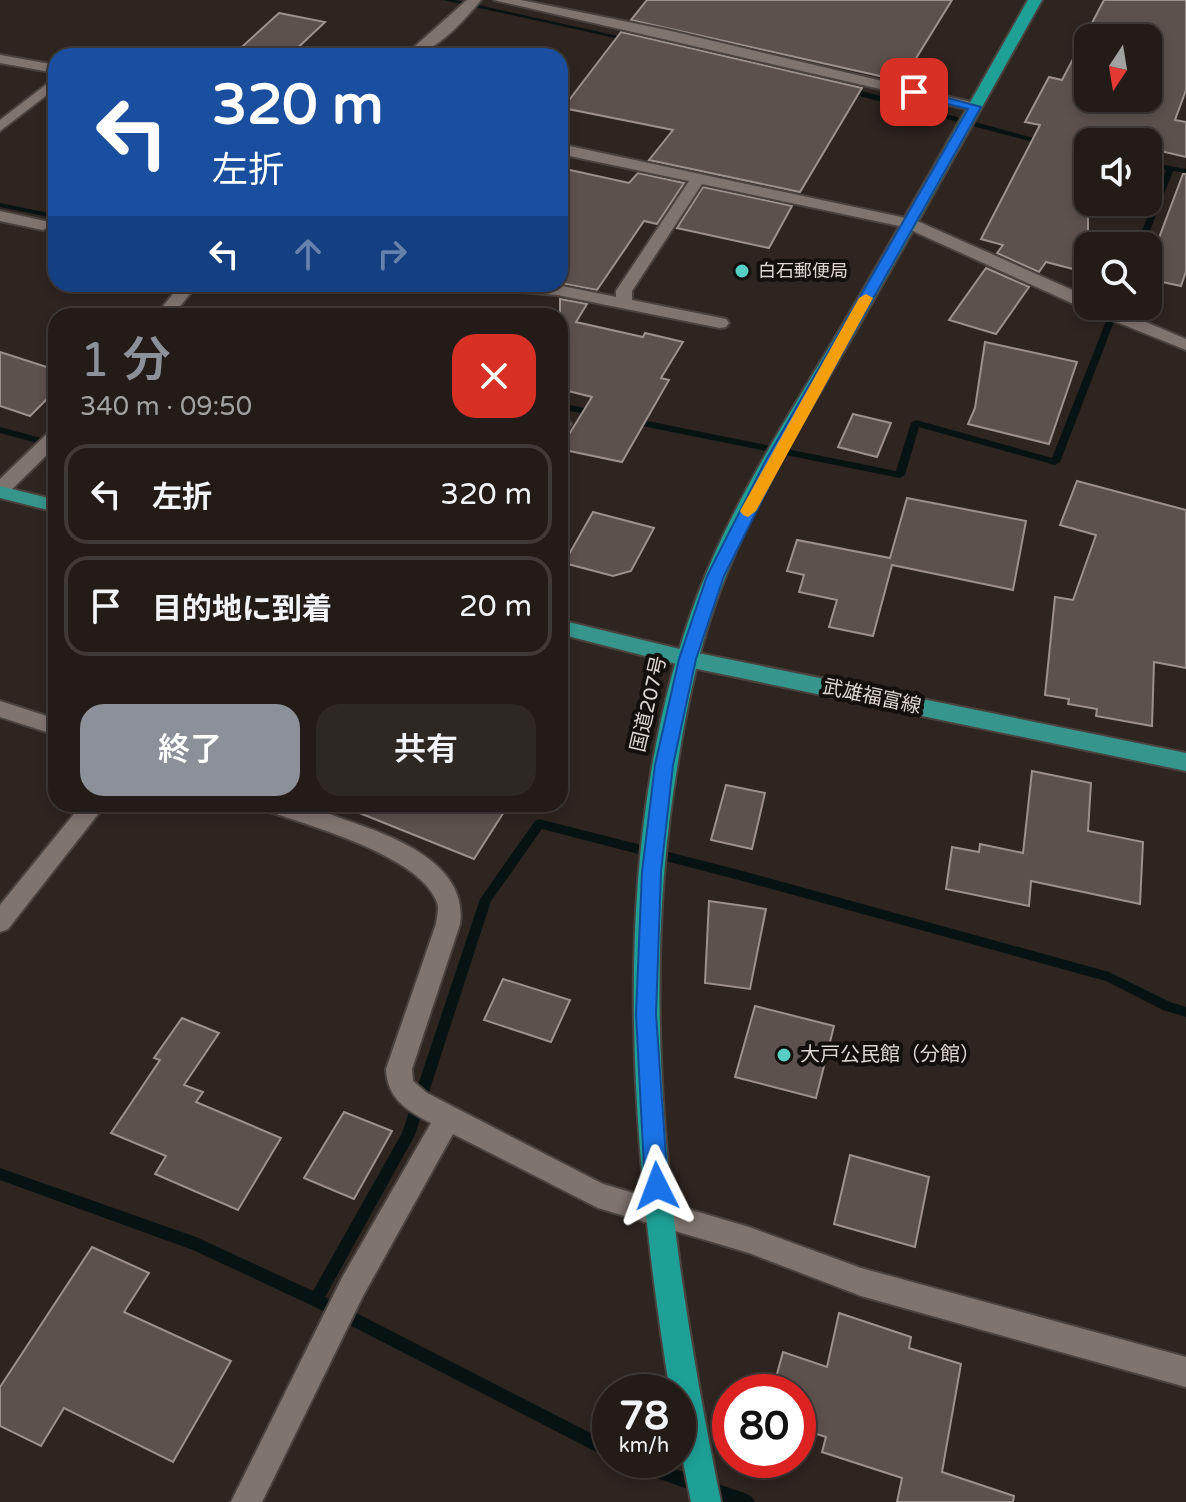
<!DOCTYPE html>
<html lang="ja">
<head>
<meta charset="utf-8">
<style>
  body { margin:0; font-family:"Varela Round","Noto Sans JP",sans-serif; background:#2e2825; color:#f1f3f6; height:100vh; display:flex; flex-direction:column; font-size:30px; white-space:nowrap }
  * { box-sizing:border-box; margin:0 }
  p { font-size:26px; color:#a2a1a2 }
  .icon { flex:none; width:44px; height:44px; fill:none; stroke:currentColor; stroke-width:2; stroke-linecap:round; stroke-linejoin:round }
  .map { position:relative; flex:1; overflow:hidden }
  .drawer { position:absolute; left:48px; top:308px; width:520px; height:504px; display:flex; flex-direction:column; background:#221b18; border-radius:24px; box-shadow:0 4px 12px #0003,0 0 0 2px #3f3937 }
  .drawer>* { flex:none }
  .banner { position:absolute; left:48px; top:48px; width:520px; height:244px; border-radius:24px; box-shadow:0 4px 12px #0003,0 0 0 2px #3f3937; background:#1a4fa0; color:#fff; overflow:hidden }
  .needle { width:52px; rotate:192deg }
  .fabs { position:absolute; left:1074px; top:24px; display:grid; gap:16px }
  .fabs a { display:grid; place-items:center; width:88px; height:88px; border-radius:16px; background:#221b18; box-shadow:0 4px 12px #0003,0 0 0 2px #3f3937; font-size:40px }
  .speed { position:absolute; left:592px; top:1374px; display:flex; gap:16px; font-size:40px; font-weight:700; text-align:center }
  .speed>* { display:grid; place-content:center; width:104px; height:104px; border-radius:50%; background:#221b18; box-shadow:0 4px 12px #0003,0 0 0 2px #3f3937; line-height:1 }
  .speed small { font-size:20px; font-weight:400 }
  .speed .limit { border:12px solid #d22; background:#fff; color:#111 }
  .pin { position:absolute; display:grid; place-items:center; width:68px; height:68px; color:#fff; margin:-34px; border-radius:16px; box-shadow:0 4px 12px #0006 }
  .me { position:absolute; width:88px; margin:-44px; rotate:357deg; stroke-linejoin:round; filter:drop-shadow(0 0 6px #0008) }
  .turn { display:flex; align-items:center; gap:28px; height:168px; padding:0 32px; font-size:36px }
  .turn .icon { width:104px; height:104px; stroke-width:2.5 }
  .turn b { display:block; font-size:56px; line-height:68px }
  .lanes { display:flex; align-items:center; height:76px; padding:0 32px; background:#0003; justify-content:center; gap:40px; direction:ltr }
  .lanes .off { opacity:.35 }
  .round { display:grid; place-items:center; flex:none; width:84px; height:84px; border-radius:24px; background:#2e2825 }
  .overview { display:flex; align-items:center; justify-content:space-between; height:136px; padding:0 32px }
  h1 { font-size:48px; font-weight:600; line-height:60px; color:#8c9099 }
  .primary-button { display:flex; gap:16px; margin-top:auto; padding:16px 32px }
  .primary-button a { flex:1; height:92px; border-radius:24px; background:#8c9099; color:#fff; font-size:32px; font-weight:600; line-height:92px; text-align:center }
  .primary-button a+a { background:#2e2825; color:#f1f3f6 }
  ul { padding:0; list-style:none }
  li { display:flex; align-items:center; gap:24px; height:100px; margin:0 16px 12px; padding:0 16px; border:4px solid #3f3937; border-radius:24px }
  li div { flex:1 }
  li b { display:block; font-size:30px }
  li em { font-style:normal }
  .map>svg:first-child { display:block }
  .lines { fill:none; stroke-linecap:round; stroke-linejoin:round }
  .stream { fill:#061312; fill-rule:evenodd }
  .building { fill:#5c514c; stroke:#9d918c; stroke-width:2; fill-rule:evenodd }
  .minor-casing { stroke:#4a423e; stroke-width:4 }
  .primary-casing { stroke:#4a423e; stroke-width:4 }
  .trunk-casing { stroke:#4a423e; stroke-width:4 }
  .minor { fill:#80746f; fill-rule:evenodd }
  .primary { fill:#36958c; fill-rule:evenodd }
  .trunk { fill:#1ea096; fill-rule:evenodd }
  .route { fill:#1a73e8; stroke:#114b97; stroke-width:2 }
  .slow { fill:#f59e0b }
  .poi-dot { fill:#56cec3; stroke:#130f0d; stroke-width:3 }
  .labels { text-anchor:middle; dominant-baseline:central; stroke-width:8; stroke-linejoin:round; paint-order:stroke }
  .far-poi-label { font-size:18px; fill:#ddd6d3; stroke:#130f0d; text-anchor:start }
  .street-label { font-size:20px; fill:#ddd6d3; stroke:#130f0d }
  .poi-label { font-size:20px; fill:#ddd6d3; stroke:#130f0d; text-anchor:start }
</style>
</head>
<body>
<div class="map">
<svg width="1186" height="1502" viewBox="0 0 1186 1502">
  <rect width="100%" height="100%" fill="#2e2420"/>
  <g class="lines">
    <g class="stream">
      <polygon points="443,0 455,0 632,39 629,41"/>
      <polygon points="841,87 847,87 1048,142 1041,144 841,91"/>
      <polygon points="1148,162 1186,169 1186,173 1173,171 1144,246 1136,246 1166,170 1148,166"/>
      <polygon points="0,203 49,213 53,215 49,217 0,207"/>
      <polygon points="1112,306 1120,306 1060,462 1055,465 919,427 905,475 900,478 632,424 627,421 632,418 896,471 911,423 916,420 1052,458"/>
      <polygon points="560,403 595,410 600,413 595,416 560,409"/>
      <polygon points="0,427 56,442 56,448 0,433"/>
      <polygon points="539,819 739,870 1109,972 1170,1002 1186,1007 1186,1017 1163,1010 1106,981 739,880 542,829 491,901 415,1135 325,1297 610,1443 610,1459 311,1305 193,1250 0,1180 0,1168 196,1237 313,1291 402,1133 480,899 535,821"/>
      <polygon points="620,1460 649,1460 747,1494 752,1497 755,1502 725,1502 628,1468 623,1465"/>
    </g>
  </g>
  <g class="building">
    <polygon points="647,0 952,0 902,81 631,20"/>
    <path d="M1104,0h82v90l-11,30 11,2v35l-38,-9v-6h-60v131l-42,-11 -7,10 -42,-19 6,-8 -22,-6 59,-114 -15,-3 24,-45 13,3zM1088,38h60v60h-60z"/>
    <polygon points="279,13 325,22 289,56 232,56"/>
    <polygon points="621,32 862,88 800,192 649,160 673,130 563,108"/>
    <polygon points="570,170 629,183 638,173 684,183 657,224 644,221 597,290 560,283 560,184"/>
    <polygon points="1183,174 1186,174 1186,271 1181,286 1148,279 1148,267"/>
    <polygon points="703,187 792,206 769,248 677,228"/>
    <polygon points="986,268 1029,287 996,334 949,320"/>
    <polygon points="560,299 587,304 576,322 643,337 645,333 683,342 661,378 669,380 622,462 560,449 592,397 560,389"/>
    <polygon points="985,342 1077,362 1049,444 968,424 975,408"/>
    <polygon points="0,352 56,370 56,390 30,416 0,406"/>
    <polygon points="853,414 891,423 877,457 838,447"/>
    <polygon points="1077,481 1186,510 1186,668 1154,662 1152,726 1096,716 1097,709 1068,704 1069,699 1045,695 1055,597 1073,600 1096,535 1060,525"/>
    <polygon points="907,498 1026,521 1013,590 892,565 873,636 829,627 837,600 799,592 804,575 787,571 797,540 890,558"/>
    <polygon points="593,512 654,528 631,571 613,576 564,563"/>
    <polygon points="1032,771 1091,783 1088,831 1143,842 1140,904 1031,881 1029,906 946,889 952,847 979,852 980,844 1023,853"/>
    <polygon points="726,785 765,793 752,849 711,840"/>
    <polygon points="337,804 509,804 474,859"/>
    <polygon points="709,901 766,909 750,989 705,983"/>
    <polygon points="503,979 570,1000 551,1042 484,1020"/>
    <polygon points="755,1006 834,1026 816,1098 735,1077"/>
    <polygon points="182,1018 219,1033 184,1085 203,1092 196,1102 281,1138 238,1210 155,1174 166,1156 111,1133 160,1060 154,1058"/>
    <polygon points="344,1112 392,1131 354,1199 304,1178"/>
    <polygon points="850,1155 929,1177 915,1247 834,1224"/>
    <polygon points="92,1247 149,1273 124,1312 231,1361 173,1462 64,1408 41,1446 0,1426 0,1387"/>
    <polygon points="839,1313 911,1337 909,1348 961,1364 942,1472 1014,1496 1013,1502 897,1502 902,1478 822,1452 826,1437 798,1428 798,1392 772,1392 783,1352 827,1367"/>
  </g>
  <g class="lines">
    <defs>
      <g id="minor">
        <path d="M467,0h14c-18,22 -48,56 -77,56z"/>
        <polygon points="494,0 521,0 667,30 975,103 982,107 975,111"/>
        <polygon points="0,55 56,65 56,73 0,63"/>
        <polygon points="56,77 56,88 0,131 0,120"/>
        <polygon points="560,144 915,220 1088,297 1088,306 1108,306 1186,339 1186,350 1087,310 904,227 702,184 632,291 632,300 726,319 729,323 726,327 720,328 557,295 476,288 474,284 557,285 616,297 616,291 689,181 560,154"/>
        <polygon points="0,211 49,222 51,225 43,230 0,221"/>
        <polygon points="181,284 198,284 172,316 155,316"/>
        <polygon points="560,419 568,420 571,424 566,431 560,433"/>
        <polygon points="56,429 56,446 7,494 0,496 0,479 50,431"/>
        <polygon points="0,701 56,719 56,735 0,717"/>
        <polygon points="82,804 106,804 8,929 0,932 0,905"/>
        <path d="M261,804c12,0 25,-2 37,0 14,2 29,9 42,14 47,16 129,43 120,106l-48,145 1,12 14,12 176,91 146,43 112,41 325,89v30l-325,-91 -112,-43 -151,-45 -145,-74 -90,162 -101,206h-31l112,-226 88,-153c-24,-12 -44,-25 -45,-54l50,-145c1,-8 4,-17 0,-24 -19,-45 -128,-75 -172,-90z"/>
      </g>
      <g id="primary">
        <polygon points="0,486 56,500 56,512 0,498"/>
        <polygon points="560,620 688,651 1186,753 1186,771 688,667 560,634"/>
      </g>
      <path id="trunk" d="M1028,0h14c-60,107 -120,215 -181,322 -50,87 -106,174 -141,269 -21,55 -33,113 -42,171 -42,247 -6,497 43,740h-30l-13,-66v-44h-8c-41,-255 -65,-551 28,-798 36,-95 93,-182 145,-270 63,-107 124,-216 185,-324z"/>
    </defs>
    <use href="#minor" class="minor-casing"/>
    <use href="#primary" class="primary-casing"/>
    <use href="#trunk" class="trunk-casing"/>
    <use href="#minor" class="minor"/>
    <use href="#primary" class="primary"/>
    <use href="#trunk" class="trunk"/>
  </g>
  <polygon class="route" points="914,89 981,107 782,460 724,576 696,659 673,765 661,872 656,1014 668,1186 665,1193 657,1196 649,1193 645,1186 636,1014 642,872 655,765 679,659 707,576 766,460 968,109 909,95 908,92"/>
  <polygon class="slow" points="866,294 873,298 756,511 748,517 743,515 740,511 859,298"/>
  <g class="poi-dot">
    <circle cx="742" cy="271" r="8"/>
    <circle cx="784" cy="1055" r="8"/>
  </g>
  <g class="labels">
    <g class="far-poi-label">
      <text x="758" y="271">白石郵便局</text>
    </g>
    <g class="street-label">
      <text transform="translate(872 697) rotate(12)">武雄福富線</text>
      <text transform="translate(649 704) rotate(-77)">国道207号</text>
    </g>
    <g class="poi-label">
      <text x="800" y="1055">大戸公民館（分館）</text>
    </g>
  </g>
</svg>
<div class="fabs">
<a><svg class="needle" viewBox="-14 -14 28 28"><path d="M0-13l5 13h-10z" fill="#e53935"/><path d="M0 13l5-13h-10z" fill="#a2a1a2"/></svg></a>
<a><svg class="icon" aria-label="sound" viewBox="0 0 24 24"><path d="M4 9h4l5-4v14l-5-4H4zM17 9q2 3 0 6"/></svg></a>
<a><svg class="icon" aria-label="search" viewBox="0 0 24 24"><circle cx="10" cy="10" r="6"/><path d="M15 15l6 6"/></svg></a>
</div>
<div class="speed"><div>78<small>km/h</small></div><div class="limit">80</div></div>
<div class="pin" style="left:914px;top:92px;background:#d93025"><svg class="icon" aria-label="arrive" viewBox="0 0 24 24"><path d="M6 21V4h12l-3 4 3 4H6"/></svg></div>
<svg class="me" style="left:657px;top:1186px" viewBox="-20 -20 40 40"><path d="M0-17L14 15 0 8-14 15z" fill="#1a73e8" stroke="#fff" stroke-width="4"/></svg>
<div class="banner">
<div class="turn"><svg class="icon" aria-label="left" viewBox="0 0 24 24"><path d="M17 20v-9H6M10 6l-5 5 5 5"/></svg><div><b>320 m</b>左折</div></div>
<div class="lanes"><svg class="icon" aria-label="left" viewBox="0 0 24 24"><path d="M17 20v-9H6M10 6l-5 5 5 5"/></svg><svg class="icon off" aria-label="ahead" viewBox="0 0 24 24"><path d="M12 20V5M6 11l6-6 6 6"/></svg><svg class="icon off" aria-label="right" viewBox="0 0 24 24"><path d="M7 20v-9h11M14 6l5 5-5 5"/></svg></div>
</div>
<section class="drawer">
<div class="overview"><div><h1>1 分</h1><p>340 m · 09:50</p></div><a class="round" style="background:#d93025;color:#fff"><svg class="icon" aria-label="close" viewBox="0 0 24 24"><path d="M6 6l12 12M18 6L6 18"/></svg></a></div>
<ul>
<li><svg class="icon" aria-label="left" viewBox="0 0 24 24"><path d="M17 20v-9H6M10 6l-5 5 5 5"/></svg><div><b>左折</b></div><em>320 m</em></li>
<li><svg class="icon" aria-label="arrive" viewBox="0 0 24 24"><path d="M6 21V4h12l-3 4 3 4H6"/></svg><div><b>目的地に到着</b></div><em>20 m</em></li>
</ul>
<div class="primary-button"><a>終了</a><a>共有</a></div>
</section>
</div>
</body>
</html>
